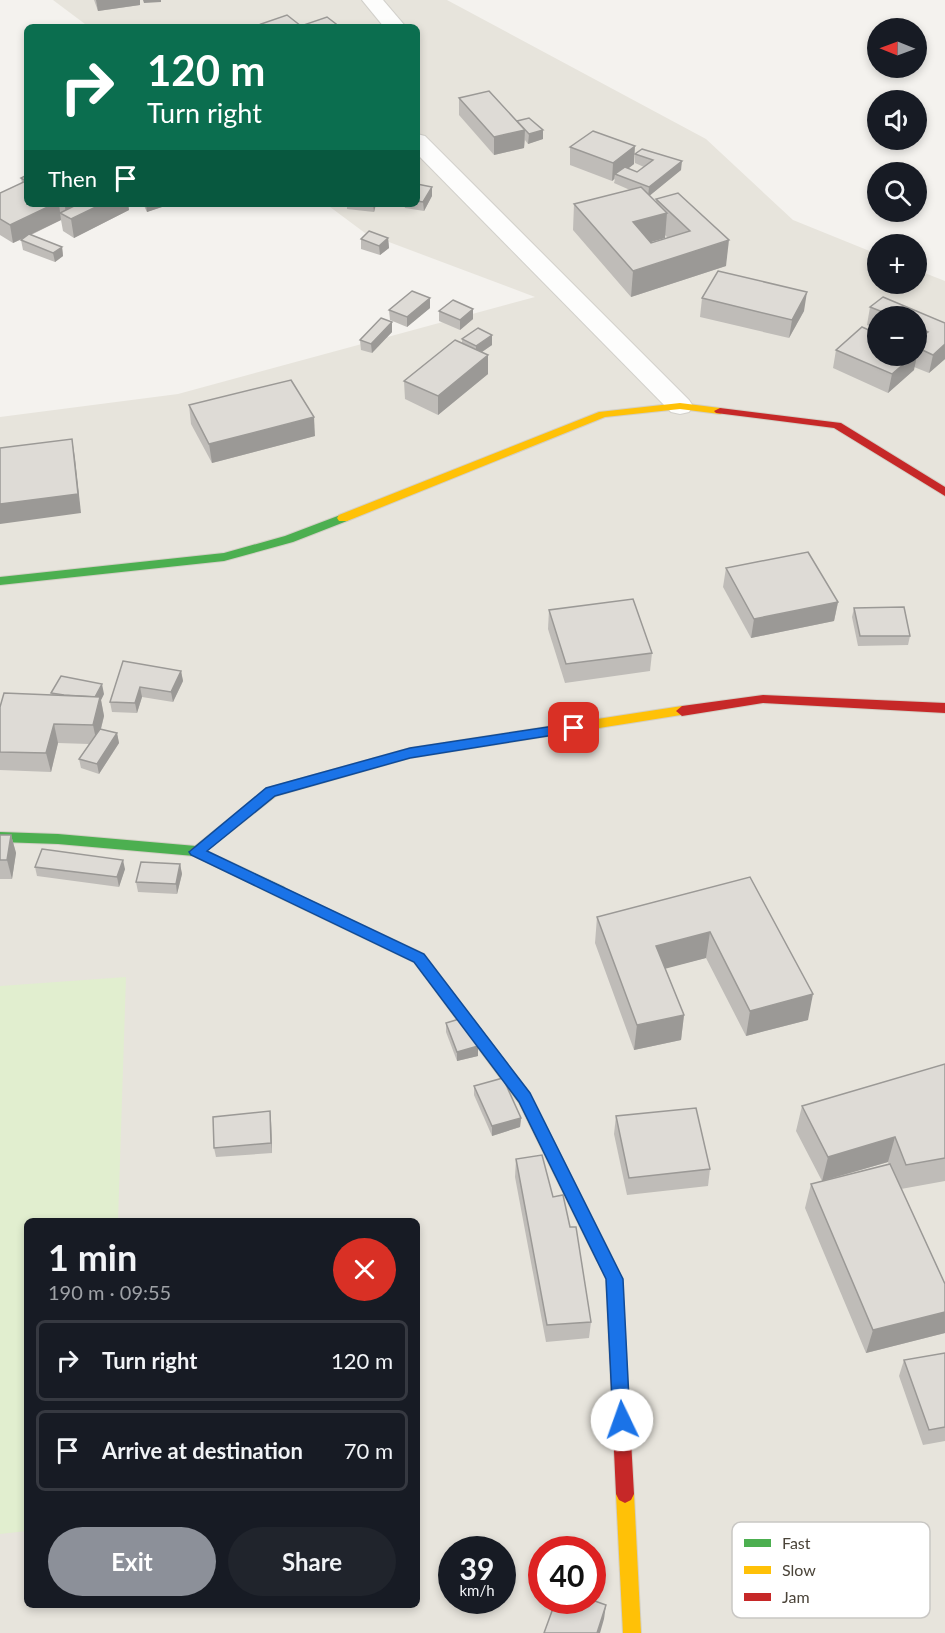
<!DOCTYPE html>
<html lang="en">
<head>
<meta charset="utf-8">
<style>
  body { margin:0; font-family:Lato,sans-serif; background:#20242c; color:#f1f3f6; height:100vh; display:flex; flex-direction:column; font-size:22px; white-space:nowrap }
  * { box-sizing:border-box; margin:0 }
  p { font-size:20px; color:#9ea1a6 }
  .icon { flex:none; width:33px; height:33px; fill:none; stroke:currentColor; stroke-width:2; stroke-linecap:round; stroke-linejoin:round }
  .map { position:relative; flex:1; overflow:hidden }
  .drawer { position:absolute; left:24px; top:1218px; width:396px; height:390px; display:flex; flex-direction:column; background:#171b24; border-radius:9px; box-shadow:0 3px 9px #0003 }
  .drawer>* { flex:none }
  .guide { position:absolute; left:24px; top:24px; width:396px; height:183px; border-radius:9px; box-shadow:0 3px 9px #0003; background:#0b6e4f; color:#fff; overflow:hidden }
  .needle { width:39px; rotate:271deg }
  .tools { position:absolute; left:867px; top:18px; display:grid; gap:12px }
  .tools a { display:grid; place-items:center; width:60px; height:60px; border-radius:50%; background:#171b24; box-shadow:0 3px 9px #0003; font-size:30px }
  .speed { position:absolute; left:438px; top:1536px; display:flex; gap:12px; font-size:30px; font-weight:700; text-align:center }
  .speed>* { display:grid; place-content:center; width:78px; height:78px; border-radius:50%; background:#171b24; box-shadow:0 3px 9px #0003; line-height:1 }
  .speed small { font-size:15px; font-weight:400 }
  .speed .limit { border:9px solid #d22; background:#fff; color:#111 }
  .pin { position:absolute; display:grid; place-items:center; width:51px; height:51px; color:#fff; margin:-26px; border-radius:12px; box-shadow:0 3px 9px #0006 }
  .me { position:absolute; width:66px; margin:-33px; rotate:357deg; stroke-linejoin:round; filter:drop-shadow(0 0 4px #0008) }
  .turn { display:flex; align-items:center; gap:21px; height:126px; padding:0 24px; font-size:27px }
  .turn .icon { width:78px; height:78px; stroke-width:2.5 }
  .turn b { display:block; font-size:42px; line-height:51px }
  .then { display:flex; align-items:center; height:57px; padding:0 24px; background:#0003; gap:12px; font-size:22px }
  .round { display:grid; place-items:center; flex:none; width:63px; height:63px; border-radius:32px; background:#20242c }
  .headline { display:flex; align-items:center; justify-content:space-between; height:102px; padding:0 24px }
  h1 { font-size:36px; font-weight:700; line-height:45px }
  .primary-button { display:flex; gap:12px; margin-top:auto; padding:12px 24px }
  .primary-button a { flex:1; height:69px; border-radius:36px; background:#8c9099; color:#fff; font-size:24px; font-weight:700; line-height:69px; text-align:center }
  .primary-button a+a { background:#20242c; color:#f1f3f6 }
  ul { padding:0; list-style:none }
  li { display:flex; align-items:center; gap:18px; height:81px; margin:0 12px 9px; padding:0 12px; border:3px solid #363941; border-radius:9px }
  li div { flex:1 }
  li b { display:block; font-size:22px }
  li em { font-style:normal }
  .map>svg:first-child { display:block }
  .residential { fill:#e7e4dc; fill-rule:evenodd }
  .green { fill:#e1eecf }
  .lines { fill:none; stroke-linecap:round; stroke-linejoin:round }
  .street-casing { stroke:#d2d0cb; stroke-width:2 }
  .fast-casing { stroke:#d3cfc5; stroke-width:2 }
  .slow-casing { stroke:#d3cfc5; stroke-width:2 }
  .jam-casing { stroke:#d3cfc5; stroke-width:2 }
  .street { fill:#fdfdfc; fill-rule:evenodd }
  .fast { fill:#4caf50; fill-rule:evenodd }
  .slow { fill:#ffc107; fill-rule:evenodd }
  .jam { fill:#c62828; fill-rule:evenodd }
  .wall { fill:#bfbcb8; fill-rule:evenodd }
  .shaded-wall { fill:#9b9996 }
  .building { fill:#dedbd6; stroke:#9b9996; stroke-width:1.5 }
  .route { fill:#1a73e8; stroke:#114b97; stroke-width:1.5 }
  .key { fill:#fff; stroke:#c9c7c4; stroke-width:1.5 }
  .key-label { font-size:16px; fill:#4b4439 }
</style>
</head>
<body>
<div class="map">
<svg width="945" height="1633" viewBox="0 0 945 1633">
  <rect width="100%" height="100%" fill="#f4f2ee"/>
  <path class="residential" d="M53,0h394l259,139 87,81 84,34 1,30h38l1,-14 28,11v1352h-945v-1216l178,-23 357,-97 -170,-64 -39,-29h91v-177h-328zM878,316h38v40h-38zM27,1221h390v384h-390zM452,1550h50v50h-50zM542,1550h50v50h-50z"/>
  <polygon class="green" points="126,977 118,1221 27,1221 27,1531 0,1534 0,986"/>
  <g class="lines">
    <defs>
      <g id="street">
        <polygon points="362,0 383,0 406,27 384,27"/>
        <polygon points="417,134 425,136 689,400 693,406 689,412 680,414 671,412 417,154"/>
      </g>
      <g id="fast">
        <polygon points="343,514 347,515 349,518 347,521 293,542 224,561 0,585 0,577 224,553 285,536"/>
        <polygon points="0,832 58,834 196,846 284,887 286,891 284,895 274,895 194,856 58,844 0,842"/>
      </g>
      <g id="slow">
        <polygon points="680,403 720,408 726,411 720,414 680,409 605,417 347,521 339,521 337,518 339,515 599,412"/>
        <polygon points="682,706 687,708 688,711 687,714 410,758 276,796 201,855 191,855 189,851 266,789 271,787 410,748"/>
        <polygon points="279,886 424,954 529,1093 609,1251 611,1256 609,1261 603,1263 597,1261 519,1103 414,962 274,895 272,891 274,887"/>
        <polygon points="625,1485 631,1488 634,1494 641,1633 623,1633 616,1494 619,1488"/>
      </g>
      <g id="jam">
        <polygon points="720,408 841,423 945,487 945,496 834,428 716,413 714,411"/>
        <polygon points="763,695 945,703 945,713 763,703 682,716 676,711 682,706"/>
        <polygon points="603,1249 609,1251 622,1279 634,1494 631,1500 625,1503 619,1500 616,1494 606,1279 595,1256 597,1251"/>
      </g>
    </defs>
    <use href="#street" class="street-casing"/>
    <use href="#fast" class="fast-casing"/>
    <use href="#slow" class="slow-casing"/>
    <use href="#jam" class="jam-casing"/>
    <use href="#street" class="street"/>
    <use href="#fast" class="fast"/>
    <use href="#slow" class="slow"/>
    <use href="#jam" class="jam"/>
  </g>
  <g class="wall">
    <polygon points="94,0 140,0 140,5 98,11"/>
    <polygon points="459,98 517,121 543,130 543,139 528,144 525,140 524,148 494,155 459,115"/>
    <path d="M570,147l64,17 -6,4 9,4 7,-5 -9,-4v-9l46,16 -32,26 7,6v-3l70,67 -95,31 -58,-67 1,-26 56,-14 -16,-7 1,-4 -3,2 -42,-16zM665,235l3,3 -17,5 -1,-1 15,-4z"/>
    <polygon points="27,175 27,204 128,204 129,210 74,238 63,231 61,220 31,235 62,247 63,256 55,262 23,250 21,240 22,239 13,243 0,235 0,193 22,183 21,178"/>
    <polygon points="417,184 432,187 432,196 424,211 405,208 404,204 417,204"/>
    <polygon points="144,204 167,204 168,205 147,212 145,208"/>
    <polygon points="347,204 376,204 374,212 347,209"/>
    <polygon points="388,238 389,248 380,255 361,249 361,239"/>
    <polygon points="883,297 945,323 945,359 929,373 914,367 914,370 888,393 833,368 836,350 862,327 878,334 878,356 916,356 916,316 878,316 878,330 867,325 870,307"/>
    <polygon points="430,298 430,308 407,327 390,320 389,310"/>
    <polygon points="702,298 804,311 789,338 700,317"/>
    <polygon points="439,311 473,319 460,330 439,321"/>
    <polygon points="392,322 392,332 372,353 361,350 360,340"/>
    <polygon points="462,339 492,345 482,352 488,374 438,415 405,399 404,381 462,344"/>
    <polygon points="189,405 315,436 212,463 191,424"/>
    <polygon points="726,568 838,602 834,621 751,638 723,587"/>
    <polygon points="854,608 910,636 908,645 858,646 852,617"/>
    <polygon points="549,610 652,653 650,671 565,683 548,629"/>
    <polygon points="123,661 181,671 183,681 173,702 142,697 137,713 112,712 110,702"/>
    <polygon points="51,693 104,694 101,700 104,716 101,729 117,733 119,743 99,774 81,768 79,759 89,744 58,743 51,772 0,770 0,707 52,695"/>
    <polygon points="0,835 11,835 16,853 12,879 0,879"/>
    <polygon points="180,864 182,874 177,894 138,892 136,882"/>
    <polygon points="35,867 125,869 119,887 37,876"/>
    <polygon points="750,877 808,1020 746,1036 706,958 665,968 684,1015 681,1040 634,1050 595,943 597,917"/>
    <polygon points="446,1023 478,1046 478,1056 457,1061 446,1032"/>
    <path d="M945,1064v117l-44,8 44,95v49l-79,20 -61,-145 6,-24 11,-3 -26,-50 6,-25zM888,1162l1,3 -56,13z"/>
    <polygon points="474,1086 521,1118 520,1127 492,1136 474,1095"/>
    <polygon points="270,1111 271,1121 272,1153 216,1157 214,1148"/>
    <polygon points="616,1116 710,1169 708,1186 627,1195 614,1134"/>
    <polygon points="516,1159 553,1197 591,1322 589,1338 546,1342 515,1177"/>
    <polygon points="945,1353 945,1441 923,1445 899,1376 904,1360"/>
  </g>
  <g class="shaded-wall">
    <polygon points="96,0 140,0 140,5 98,11"/>
    <polygon points="143,0 161,0 161,2 144,3"/>
    <polygon points="525,130 524,148 494,155 494,137"/>
    <polygon points="543,130 543,139 528,144 529,134"/>
    <polygon points="635,146 634,164 619,176 615,174 614,179 612,181 613,163"/>
    <polygon points="682,161 681,170 648,197 649,187"/>
    <polygon points="432,187 432,196 424,211 423,202"/>
    <polygon points="54,204 59,204 61,220 13,243 10,225"/>
    <polygon points="68,204 128,204 129,210 74,238 71,219 66,217 65,206"/>
    <polygon points="146,204 167,204 168,205 147,212"/>
    <polygon points="373,204 376,204 374,212"/>
    <polygon points="667,213 665,238 631,248 633,222"/>
    <polygon points="388,238 389,248 380,255 379,246"/>
    <polygon points="729,240 726,266 631,297 633,271"/>
    <polygon points="62,247 63,256 55,262 53,253"/>
    <polygon points="807,292 804,311 789,338 792,320"/>
    <polygon points="430,298 430,308 407,327 407,317"/>
    <polygon points="473,309 473,319 460,330 460,320"/>
    <polygon points="392,322 392,332 372,353 371,344"/>
    <polygon points="492,335 492,345 476,356 476,346"/>
    <polygon points="945,344 945,359 929,373 933,355"/>
    <polygon points="918,351 914,370 888,393 892,374 913,356 916,356 916,352"/>
    <polygon points="488,355 488,374 438,415 438,396"/>
    <polygon points="314,417 315,436 212,463 209,444"/>
    <polygon points="72,439 75,458 81,513 0,524 0,504"/>
    <polygon points="838,602 834,621 751,638 754,619"/>
    <polygon points="181,671 183,681 173,702 171,692"/>
    <polygon points="102,684 104,694 101,700 104,716 97,744 93,725 93,701"/>
    <polygon points="140,687 142,697 137,713 135,703"/>
    <polygon points="54,724 58,743 51,772 46,753"/>
    <polygon points="117,733 119,743 99,774 97,764"/>
    <polygon points="11,835 16,853 12,879 7,860"/>
    <polygon points="123,860 125,869 119,887 117,877"/>
    <polygon points="180,864 182,874 177,894 176,884"/>
    <polygon points="710,932 706,958 653,972 656,946"/>
    <polygon points="813,994 808,1020 746,1036 750,1011"/>
    <polygon points="684,1015 681,1040 634,1050 637,1025"/>
    <polygon points="478,1046 478,1056 457,1061 457,1052"/>
    <polygon points="270,1111 271,1121 272,1153 271,1143"/>
    <polygon points="521,1118 520,1127 492,1136 492,1126"/>
    <polygon points="895,1137 888,1162 822,1181 828,1157"/>
    <polygon points="945,1312 945,1333 866,1353 873,1330"/>
    <polygon points="606,1605 604,1619 600,1633 597,1633"/>
  </g>
  <g class="building">
    <polygon points="287,15 301,26 327,17 340,27 265,27 261,24"/>
    <polygon points="489,91 525,130 494,137 459,98"/>
    <polygon points="529,118 543,130 529,134 517,121"/>
    <polygon points="593,131 635,146 613,163 570,147"/>
    <polygon points="642,149 682,161 649,187 615,174 625,167 637,172 653,160 635,154"/>
    <polygon points="27,175 27,204 54,204 10,225 0,219 0,193 26,181 21,178"/>
    <polygon points="417,184 432,187 423,202 417,201"/>
    <polygon points="641,187 667,213 633,222 651,243 690,231 656,199 678,193 729,240 633,271 574,204"/>
    <polygon points="78,204 102,204 71,219 60,213"/>
    <polygon points="369,231 388,238 379,246 361,239"/>
    <polygon points="29,234 62,247 53,253 21,240"/>
    <polygon points="718,271 807,292 792,320 702,298"/>
    <polygon points="412,291 430,298 407,317 389,310"/>
    <polygon points="883,297 945,323 945,344 933,355 916,347 916,341 928,332 916,327 916,316 893,316 870,307"/>
    <polygon points="453,300 473,309 460,320 439,311"/>
    <polygon points="381,318 392,322 371,344 360,340"/>
    <polygon points="862,327 878,334 878,356 913,356 892,374 836,350"/>
    <polygon points="478,328 492,335 476,346 462,339"/>
    <polygon points="455,340 488,355 438,396 404,381"/>
    <polygon points="291,380 314,417 209,444 189,405"/>
    <polygon points="72,439 78,494 0,504 0,448"/>
    <polygon points="808,552 838,602 754,619 726,568"/>
    <polygon points="633,599 652,653 566,664 549,610"/>
    <polygon points="904,607 910,636 860,636 854,608"/>
    <polygon points="123,661 181,671 171,692 140,687 135,703 110,702"/>
    <polygon points="61,676 102,684 95,697 64,695 51,693"/>
    <polygon points="4,693 100,697 93,725 54,724 46,753 0,752 0,707"/>
    <polygon points="100,729 117,733 97,764 79,759"/>
    <polygon points="0,835 11,835 7,860 0,860"/>
    <polygon points="42,849 123,860 117,877 35,867"/>
    <polygon points="141,862 180,864 176,884 136,882"/>
    <polygon points="750,877 813,994 750,1011 710,932 656,946 684,1015 637,1025 597,917"/>
    <polygon points="466,1017 478,1046 457,1052 446,1023"/>
    <polygon points="945,1064 945,1158 906,1165 895,1137 828,1157 802,1106"/>
    <polygon points="503,1078 521,1118 492,1126 474,1086"/>
    <polygon points="696,1108 710,1169 629,1178 616,1116"/>
    <polygon points="270,1111 271,1143 214,1148 213,1117"/>
    <polygon points="542,1155 553,1197 563,1195 570,1227 576,1227 591,1322 547,1325 516,1159"/>
    <polygon points="890,1164 945,1284 945,1312 873,1330 811,1184"/>
    <polygon points="945,1353 945,1427 929,1430 904,1360"/>
    <polygon points="556,1600 592,1600 606,1605 597,1633 544,1633"/>
  </g>
  <polygon class="route" points="574,723 581,728 579,731 410,758 275,796 207,851 424,954 530,1093 623,1279 630,1420 628,1426 622,1429 615,1426 613,1420 606,1279 519,1102 414,962 191,855 189,852 266,788 410,748"/>
  <rect x="732" y="1522" width="198" height="96" rx="9" class="key"/>
  <rect x="744" y="1539" width="27" height="8" fill="#4caf50"/>
  <rect x="744" y="1566" width="27" height="8" fill="#ffc107"/>
  <rect x="744" y="1593" width="27" height="8" fill="#c62828"/>
  <g class="key-label">
    <text x="782" y="1549">Fast</text>
    <text x="782" y="1576">Slow</text>
    <text x="782" y="1603">Jam</text>
  </g>
</svg>
<div class="tools">
<a><svg class="needle" viewBox="-14 -14 28 28"><path d="M0-13l5 13h-10z" fill="#e53935"/><path d="M0 13l5-13h-10z" fill="#9ea1a6"/></svg></a>
<a><svg class="icon" aria-label="sound" viewBox="0 0 24 24"><path d="M4 9h4l5-4v14l-5-4H4zM17 9q2 3 0 6"/></svg></a>
<a><svg class="icon" aria-label="search" viewBox="0 0 24 24"><circle cx="10" cy="10" r="6"/><path d="M15 15l6 6"/></svg></a>
<a>+</a>
<a>−</a>
</div>
<div class="speed"><div>39<small>km/h</small></div><div class="limit">40</div></div>
<div class="pin" style="left:574px;top:728px;background:#d93025"><svg class="icon" aria-label="arrive" viewBox="0 0 24 24"><path d="M6 21V4h12l-3 4 3 4H6"/></svg></div>
<svg class="me" style="left:622px;top:1420px" viewBox="-20 -20 40 40"><circle r="19" fill="#fff"/><path d="M0-13L10 11 0 6-10 11z" fill="#1a73e8"/></svg>
<div class="guide">
<div class="turn"><svg class="icon" aria-label="right" viewBox="0 0 24 24"><path d="M7 20v-9h11M14 6l5 5-5 5"/></svg><div><b>120 m</b>Turn right</div></div>
<div class="then">Then<svg class="icon" aria-label="arrive" viewBox="0 0 24 24"><path d="M6 21V4h12l-3 4 3 4H6"/></svg></div>
</div>
<section class="drawer">
<div class="headline"><div><h1>1 min</h1><p>190 m · 09:55</p></div><a class="round" style="background:#d93025;color:#fff"><svg class="icon" aria-label="close" viewBox="0 0 24 24"><path d="M6 6l12 12M18 6L6 18"/></svg></a></div>
<ul>
<li><svg class="icon" aria-label="right" viewBox="0 0 24 24"><path d="M7 20v-9h11M14 6l5 5-5 5"/></svg><div><b>Turn right</b></div><em>120 m</em></li>
<li><svg class="icon" aria-label="arrive" viewBox="0 0 24 24"><path d="M6 21V4h12l-3 4 3 4H6"/></svg><div><b>Arrive at destination</b></div><em>70 m</em></li>
</ul>
<div class="primary-button"><a>Exit</a><a>Share</a></div>
</section>
</div>
</body>
</html>
